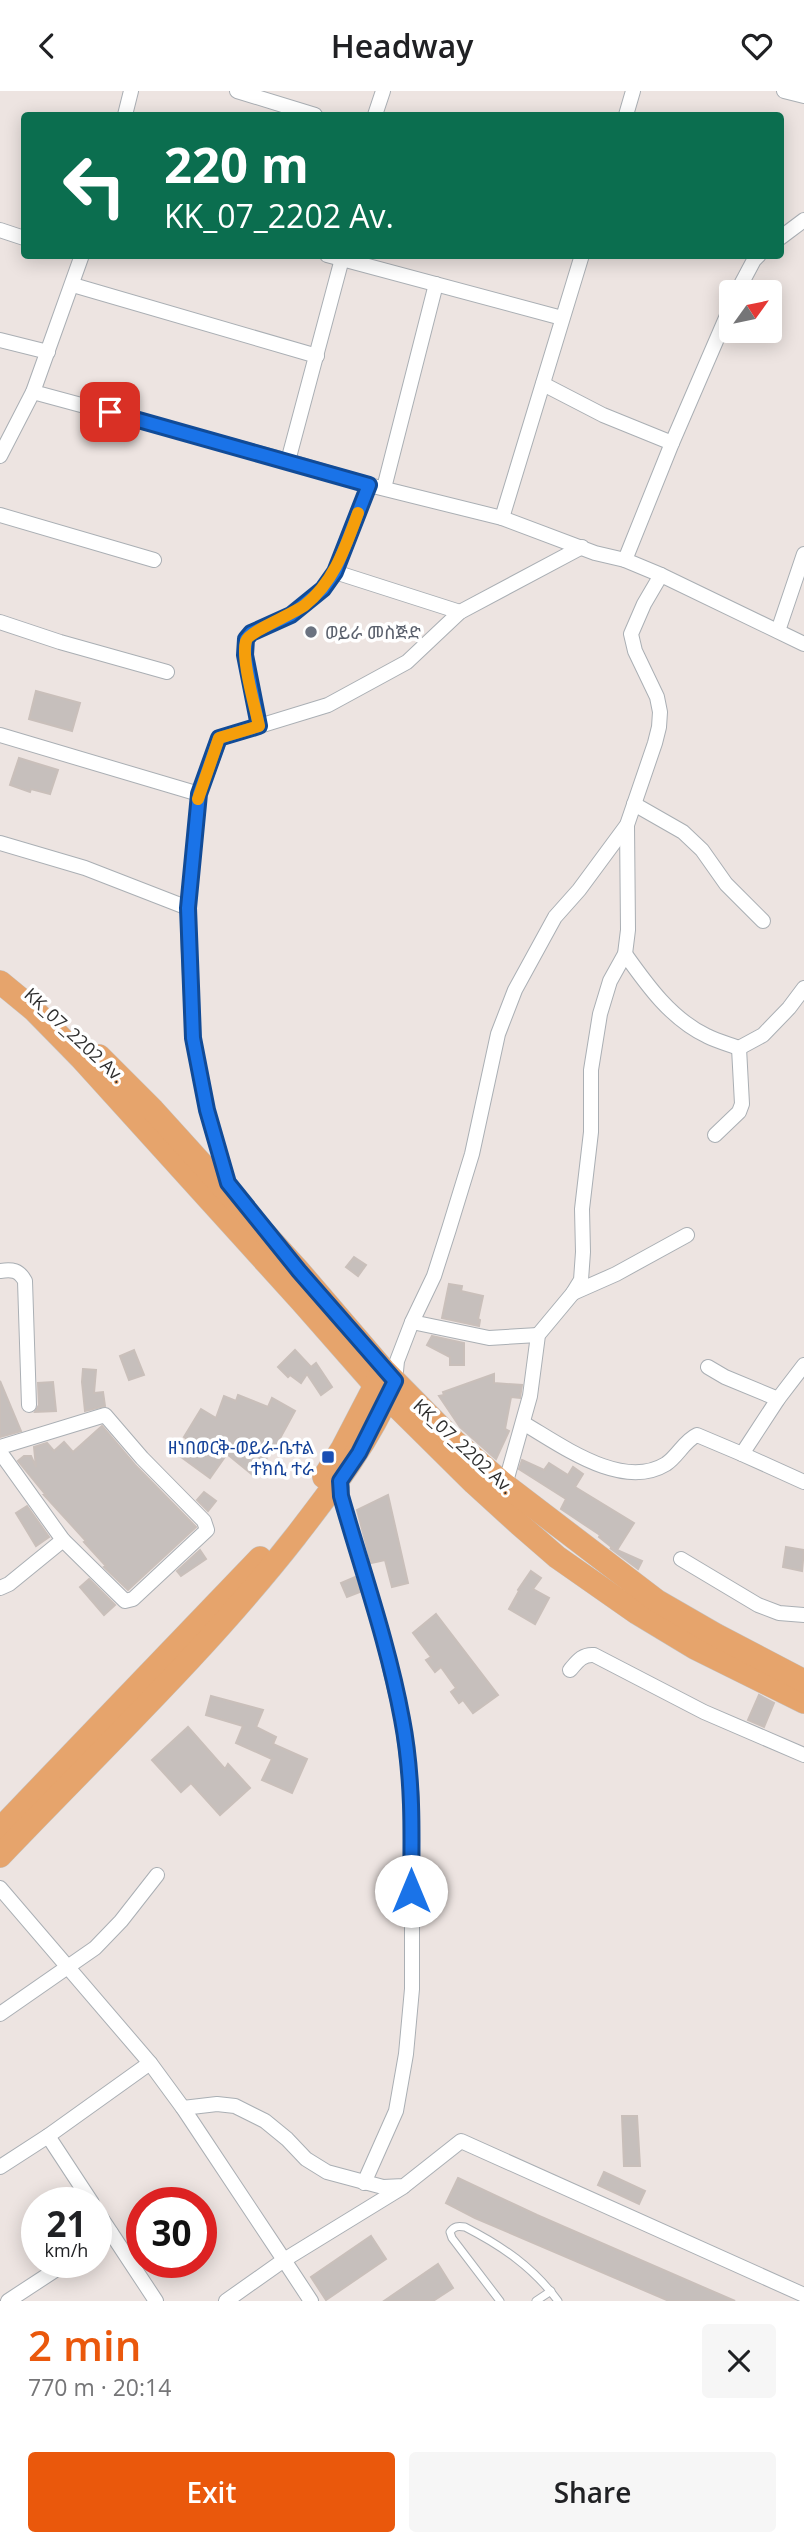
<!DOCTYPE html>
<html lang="en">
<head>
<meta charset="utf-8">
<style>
  body { margin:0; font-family:"Open Sans","Noto Sans Ethiopic",sans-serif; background:#f6f6f6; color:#202124; height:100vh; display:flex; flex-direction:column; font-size:26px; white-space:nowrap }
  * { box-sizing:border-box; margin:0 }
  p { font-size:23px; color:#757577 }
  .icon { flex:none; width:38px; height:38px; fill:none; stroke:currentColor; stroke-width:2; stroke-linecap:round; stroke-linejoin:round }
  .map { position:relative; height:2210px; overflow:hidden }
  .drawer { display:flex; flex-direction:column; background:#fff; flex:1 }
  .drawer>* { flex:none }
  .guide { position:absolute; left:21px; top:21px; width:763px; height:147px; border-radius:7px; box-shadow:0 4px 18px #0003; background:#0b6e4f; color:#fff; overflow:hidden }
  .needle { width:46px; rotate:57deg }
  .fabs { position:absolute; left:719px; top:189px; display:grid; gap:14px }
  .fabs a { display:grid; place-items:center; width:63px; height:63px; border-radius:7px; background:#fff; box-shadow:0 4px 18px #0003; font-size:35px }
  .speed { position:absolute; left:21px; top:2096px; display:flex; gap:14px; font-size:35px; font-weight:700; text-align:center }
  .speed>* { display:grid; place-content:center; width:91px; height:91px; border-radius:50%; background:#fff; box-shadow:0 4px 18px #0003; line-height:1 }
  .speed small { font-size:18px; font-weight:400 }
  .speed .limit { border:10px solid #d22; background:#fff; color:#111 }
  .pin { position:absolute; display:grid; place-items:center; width:60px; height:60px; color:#fff; margin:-30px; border-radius:14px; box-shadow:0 4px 10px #0006 }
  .me { position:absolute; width:77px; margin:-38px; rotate:0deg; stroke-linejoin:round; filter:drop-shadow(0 0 5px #0008) }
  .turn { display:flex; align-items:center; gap:24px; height:147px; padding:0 28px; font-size:32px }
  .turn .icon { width:91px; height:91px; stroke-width:2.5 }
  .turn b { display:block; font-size:49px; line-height:60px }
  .round { display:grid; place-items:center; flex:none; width:74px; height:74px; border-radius:7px; background:#f6f6f6 }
  .summary { display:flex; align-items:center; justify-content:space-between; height:119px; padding:0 28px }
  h1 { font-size:42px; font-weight:600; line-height:52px; color:#ea580c }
  .primary-button { display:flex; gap:14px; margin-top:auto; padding:14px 28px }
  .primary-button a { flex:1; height:80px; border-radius:7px; background:#ea580c; color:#fff; font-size:28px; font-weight:600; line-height:80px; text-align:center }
  .primary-button a+a { background:#f6f6f6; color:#202124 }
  header { display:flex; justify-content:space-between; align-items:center; height:91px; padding:0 28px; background:#fff; font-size:32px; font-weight:600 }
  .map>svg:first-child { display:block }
  .building { fill:#c6bfbc; stroke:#c9bfba; stroke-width:2 }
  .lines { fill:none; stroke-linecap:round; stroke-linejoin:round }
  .service-casing { stroke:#aaafb4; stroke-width:9 }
  .minor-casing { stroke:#aaafb4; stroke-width:16 }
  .primary-casing { stroke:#c4c4c4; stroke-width:24 }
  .service { stroke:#fff; stroke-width:7 }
  .minor { stroke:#fff; stroke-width:14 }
  .primary { stroke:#e6a46c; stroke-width:23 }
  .route-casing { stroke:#114b97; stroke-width:18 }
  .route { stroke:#1a73e8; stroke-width:12 }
  .slow { stroke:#f59e0b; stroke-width:12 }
  .worship-dot { fill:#6b7280; stroke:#fff; stroke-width:2.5 }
  .transit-dot { fill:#1a4fb4; stroke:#fff; stroke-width:2.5 }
  .labels { text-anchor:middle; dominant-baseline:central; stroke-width:7; stroke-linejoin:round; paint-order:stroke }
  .worship-label { font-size:18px; fill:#5b616d; stroke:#fff; text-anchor:start }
  .street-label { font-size:18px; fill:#2d2d2d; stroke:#fff }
  .transit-label { font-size:18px; fill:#164399; stroke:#fff; text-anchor:end }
</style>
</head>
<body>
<header><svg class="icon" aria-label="back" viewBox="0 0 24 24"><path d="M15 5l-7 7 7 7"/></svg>Headway<svg class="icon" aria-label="heart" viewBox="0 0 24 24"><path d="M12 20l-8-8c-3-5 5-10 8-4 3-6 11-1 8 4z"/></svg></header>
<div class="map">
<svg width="804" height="2210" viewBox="0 0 804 2210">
  <rect width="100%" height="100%" fill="#ede4e1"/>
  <g class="building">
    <polygon points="36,600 80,612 72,640 29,628"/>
    <polygon points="19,667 58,679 50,703 31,698 30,701 10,694"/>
    <polygon points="354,1166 366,1174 358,1185 346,1176"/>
    <polygon points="449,1193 462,1195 461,1200 483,1205 478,1228 480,1229 479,1235 442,1227"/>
    <polygon points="432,1245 464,1252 464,1274 450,1274 450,1266 427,1254"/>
    <polygon points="134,1259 144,1284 129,1289 120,1265"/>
    <polygon points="295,1259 311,1276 316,1272 332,1296 321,1304 307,1283 301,1292 290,1284 288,1286 278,1276"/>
    <polygon points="83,1278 96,1279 94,1302 103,1301 105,1315 85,1320 82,1291"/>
    <polygon points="494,1283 494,1292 522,1294 520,1307 511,1306 505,1338 509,1340 496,1368 460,1336 439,1305 444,1304 443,1301"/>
    <polygon points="0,1290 21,1340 0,1346"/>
    <polygon points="53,1291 56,1320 35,1321 39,1314 38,1292"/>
    <polygon points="238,1304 268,1316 272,1307 295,1320 278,1351 254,1385 227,1363 210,1387 177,1363 187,1348 184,1346 201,1318 216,1327 224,1305 236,1310"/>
    <polygon points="102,1335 135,1374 196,1436 128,1499 104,1476 106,1475 84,1451 86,1450 44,1404 46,1404 18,1370 24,1365 31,1365 36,1376 34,1356 47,1352 54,1360 64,1351 73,1361"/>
    <polygon points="522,1369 544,1379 549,1372 568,1384 573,1376 583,1383 575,1396 634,1432 617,1459 642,1470 638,1478 610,1457 614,1458 599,1446 600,1444 561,1418 566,1408 519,1378"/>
    <polygon points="204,1401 216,1410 208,1420 197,1409"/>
    <polygon points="388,1404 408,1492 392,1496 385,1469 371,1472 357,1419"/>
    <polygon points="27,1415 49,1446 36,1455 16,1422"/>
    <polygon points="786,1456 804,1459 802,1480 783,1476"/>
    <polygon points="200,1459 206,1468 181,1485 177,1480"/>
    <polygon points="531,1480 541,1487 533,1498 549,1507 535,1533 509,1518 519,1500 518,1499"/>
    <polygon points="355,1486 360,1501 347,1506 341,1492"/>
    <polygon points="89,1488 115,1514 104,1524 80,1496"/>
    <polygon points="436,1523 498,1604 473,1622 463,1609 459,1612 451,1601 456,1597 441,1576 435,1581 426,1569 431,1566 413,1542"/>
    <polygon points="759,1604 774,1612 764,1636 748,1629"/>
    <polygon points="211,1605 263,1619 256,1636 276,1646 273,1653 307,1668 292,1702 262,1689 272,1668 236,1652 243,1635 206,1624"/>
    <polygon points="188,1636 225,1678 228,1673 250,1697 220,1724 191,1692 181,1701 152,1669"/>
    <polygon points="622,2025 637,2025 640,2075 624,2075"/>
    <polygon points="604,2081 645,2100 639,2113 598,2094"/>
    <polygon points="458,2087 537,2124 735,2210 669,2210 475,2127 446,2112"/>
    <polygon points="371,2145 386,2168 326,2209 311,2186"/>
    <polygon points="438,2173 453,2197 433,2210 384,2210"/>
  </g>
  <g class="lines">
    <defs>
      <g id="service">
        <path d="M500,2210l-48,-63 -2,-6c4,-6 8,-6 15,-5 37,19 68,40 93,74"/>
        <polyline points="536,2210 551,2200"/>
      </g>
      <g id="minor">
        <polyline points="237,0 315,24"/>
        <polyline points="784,0 804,5"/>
        <polyline points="125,24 131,0"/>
        <polyline points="375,24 383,0"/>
        <polyline points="626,24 633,0"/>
        <polyline points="0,139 24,147"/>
        <polyline points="780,147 804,129"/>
        <polyline points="327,164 562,227"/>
        <polyline points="73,194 317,265"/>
        <polyline points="737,201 754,169 759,164"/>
        <polyline points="0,249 48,261"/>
        <polyline points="543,293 603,324 672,352"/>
        <polyline points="33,301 288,370 369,394 502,427 582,164"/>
        <polyline points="0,365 33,301 82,164"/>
        <polyline points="288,370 343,164"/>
        <polyline points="384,397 436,193"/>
        <polyline points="0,424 154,469"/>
        <polyline points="502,427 595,462 625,469 661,484 804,553"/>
        <polyline points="625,469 672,352 732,213"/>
        <polyline points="335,481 460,521"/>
        <polyline points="0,531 60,551 167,581"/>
        <polyline points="778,540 804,463"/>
        <polyline points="259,635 245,564 246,548 251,542 291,524 323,498 335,481 369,394"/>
        <polyline points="0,644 199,703"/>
        <polyline points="634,713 683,741 702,759 726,793 763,830"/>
        <polyline points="0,752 85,777 188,817"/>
        <path d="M625,863c22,31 46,65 82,82 10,5 21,8 32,12l24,-13 26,-27 15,-20"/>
        <polyline points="715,1044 739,1021 742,1013 739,957"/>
        <polyline points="232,1097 228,1092 207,1019 193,947 188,843 188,817 199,703 220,647 328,614 407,571 460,521 582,456"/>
        <path d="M0,1180c12,-2 19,-1 25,10l4,124"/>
        <polyline points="573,1202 616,1183 687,1144"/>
        <polyline points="412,1231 489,1247 538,1244"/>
        <polyline points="804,1274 778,1308 742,1363 804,1391"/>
        <polyline points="708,1276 725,1286 778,1308"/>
        <polyline points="395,1290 397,1270 412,1231 434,1185 449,1138 472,1063 498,943 515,899 555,826 579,799 627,734 655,652 659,636 660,621 657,606 635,560 631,543 644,513 661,484"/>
        <path d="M523,1332c38,22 99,68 143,41 12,-8 18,-23 31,-29l45,19"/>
        <polyline points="0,1356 105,1324 142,1367 204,1430 207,1439 133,1508 125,1510 63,1449 0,1361"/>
        <polyline points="337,1387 342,1396 341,1404 382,1543 402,1628 412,1707 412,1898 406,1963 396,2020 364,2092"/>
        <polyline points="505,1394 530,1305 538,1244 573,1202 581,1189 583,1161 582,1118 591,1041 591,979 600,923 610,890 625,863 628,839 627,734"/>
        <polyline points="681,1468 758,1514 779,1522 804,1524"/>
        <polyline points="0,1497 9,1493 63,1449"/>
        <path d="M570,1579c7,-8 12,-16 24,-15l110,57 100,43"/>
        <polyline points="0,1797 150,1972 183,2017 284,2169 226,2210"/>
        <polyline points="0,1923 95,1857 121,1830 157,1784"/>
        <polyline points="183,2017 217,2013 235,2015 265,2030 287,2048 306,2068 327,2081 383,2096 404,2095 461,2050 804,2204"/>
        <polyline points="48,2045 92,2112"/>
        <polyline points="0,2076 48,2045 150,1972"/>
        <polyline points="96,2119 156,2210"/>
        <polyline points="96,2152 111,2142"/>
        <polyline points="8,2210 66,2172"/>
        <polyline points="311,2210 284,2169 403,2096"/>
      </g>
      <g id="primary">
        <polyline points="0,891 34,919 81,967 302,1211 375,1294 474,1392 519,1433 557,1466 637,1522 695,1557 804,1611"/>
        <polyline points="99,965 153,1019 299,1180 384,1279 454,1350 505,1394 657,1510 716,1544 804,1590"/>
        <polyline points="324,1386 342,1358 382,1281"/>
        <polyline points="0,1738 260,1467"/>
        <path d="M0,1765c100,-105 206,-205 296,-320 37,-48 73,-94 97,-151"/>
      </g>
    </defs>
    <use href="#service" class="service-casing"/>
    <use href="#minor" class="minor-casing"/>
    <use href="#primary" class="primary-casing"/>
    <use href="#service" class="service"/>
    <use href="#minor" class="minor"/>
    <use href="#primary" class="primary"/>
  </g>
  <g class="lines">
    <defs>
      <path id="route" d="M110,321l259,73 -34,87 -12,17 -32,26 -40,18 -5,6 -1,16 14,71 -40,12 -20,56 -11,114 5,130 14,72 21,73 71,88 96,110 -36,72 -19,28 1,15c21,74 47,147 61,223 11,57 10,114 9,172"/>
    </defs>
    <use href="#route" class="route-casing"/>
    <use href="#route" class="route"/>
    <path class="slow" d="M198,708l21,-61 40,-12c-4,-20 -18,-67 -13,-85 3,-10 46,-26 59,-36 29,-23 40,-57 53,-92"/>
  </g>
  <circle class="worship-dot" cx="311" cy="541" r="7"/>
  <rect class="transit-dot" x="321" y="1359" width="14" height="14" rx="3.5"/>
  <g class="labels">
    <g class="worship-label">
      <text x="325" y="541">ወይራ መስጅድ</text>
    </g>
    <g class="street-label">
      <text transform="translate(75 944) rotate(43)">KK_07_2202 Av.</text>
      <text transform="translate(464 1355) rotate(43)">KK_07_2202 Av.</text>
    </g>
    <g class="transit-label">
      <text x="314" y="1356">ዘነበወርቅ-ወይራ-ቤተል<tspan x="314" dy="21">ተክሲ ተራ</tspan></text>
    </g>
  </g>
</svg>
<div class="fabs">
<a><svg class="needle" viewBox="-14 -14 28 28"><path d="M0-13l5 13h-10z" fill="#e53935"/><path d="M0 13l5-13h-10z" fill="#757577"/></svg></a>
</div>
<div class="speed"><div>21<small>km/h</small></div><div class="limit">30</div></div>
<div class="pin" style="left:110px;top:321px;background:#d93025"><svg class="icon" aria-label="arrive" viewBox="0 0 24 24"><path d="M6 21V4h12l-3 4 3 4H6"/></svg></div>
<svg class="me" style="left:411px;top:1800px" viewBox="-20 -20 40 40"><circle r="19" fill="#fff"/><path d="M0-13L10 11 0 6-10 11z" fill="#1a73e8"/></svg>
<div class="guide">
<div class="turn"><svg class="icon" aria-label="left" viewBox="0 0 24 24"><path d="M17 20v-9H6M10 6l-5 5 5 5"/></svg><div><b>220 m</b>KK_07_2202 Av.</div></div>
</div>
</div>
<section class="drawer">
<div class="summary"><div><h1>2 min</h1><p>770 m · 20:14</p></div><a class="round"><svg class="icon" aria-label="close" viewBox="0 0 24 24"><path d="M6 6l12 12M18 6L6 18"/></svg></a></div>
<div class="primary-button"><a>Exit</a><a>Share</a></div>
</section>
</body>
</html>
